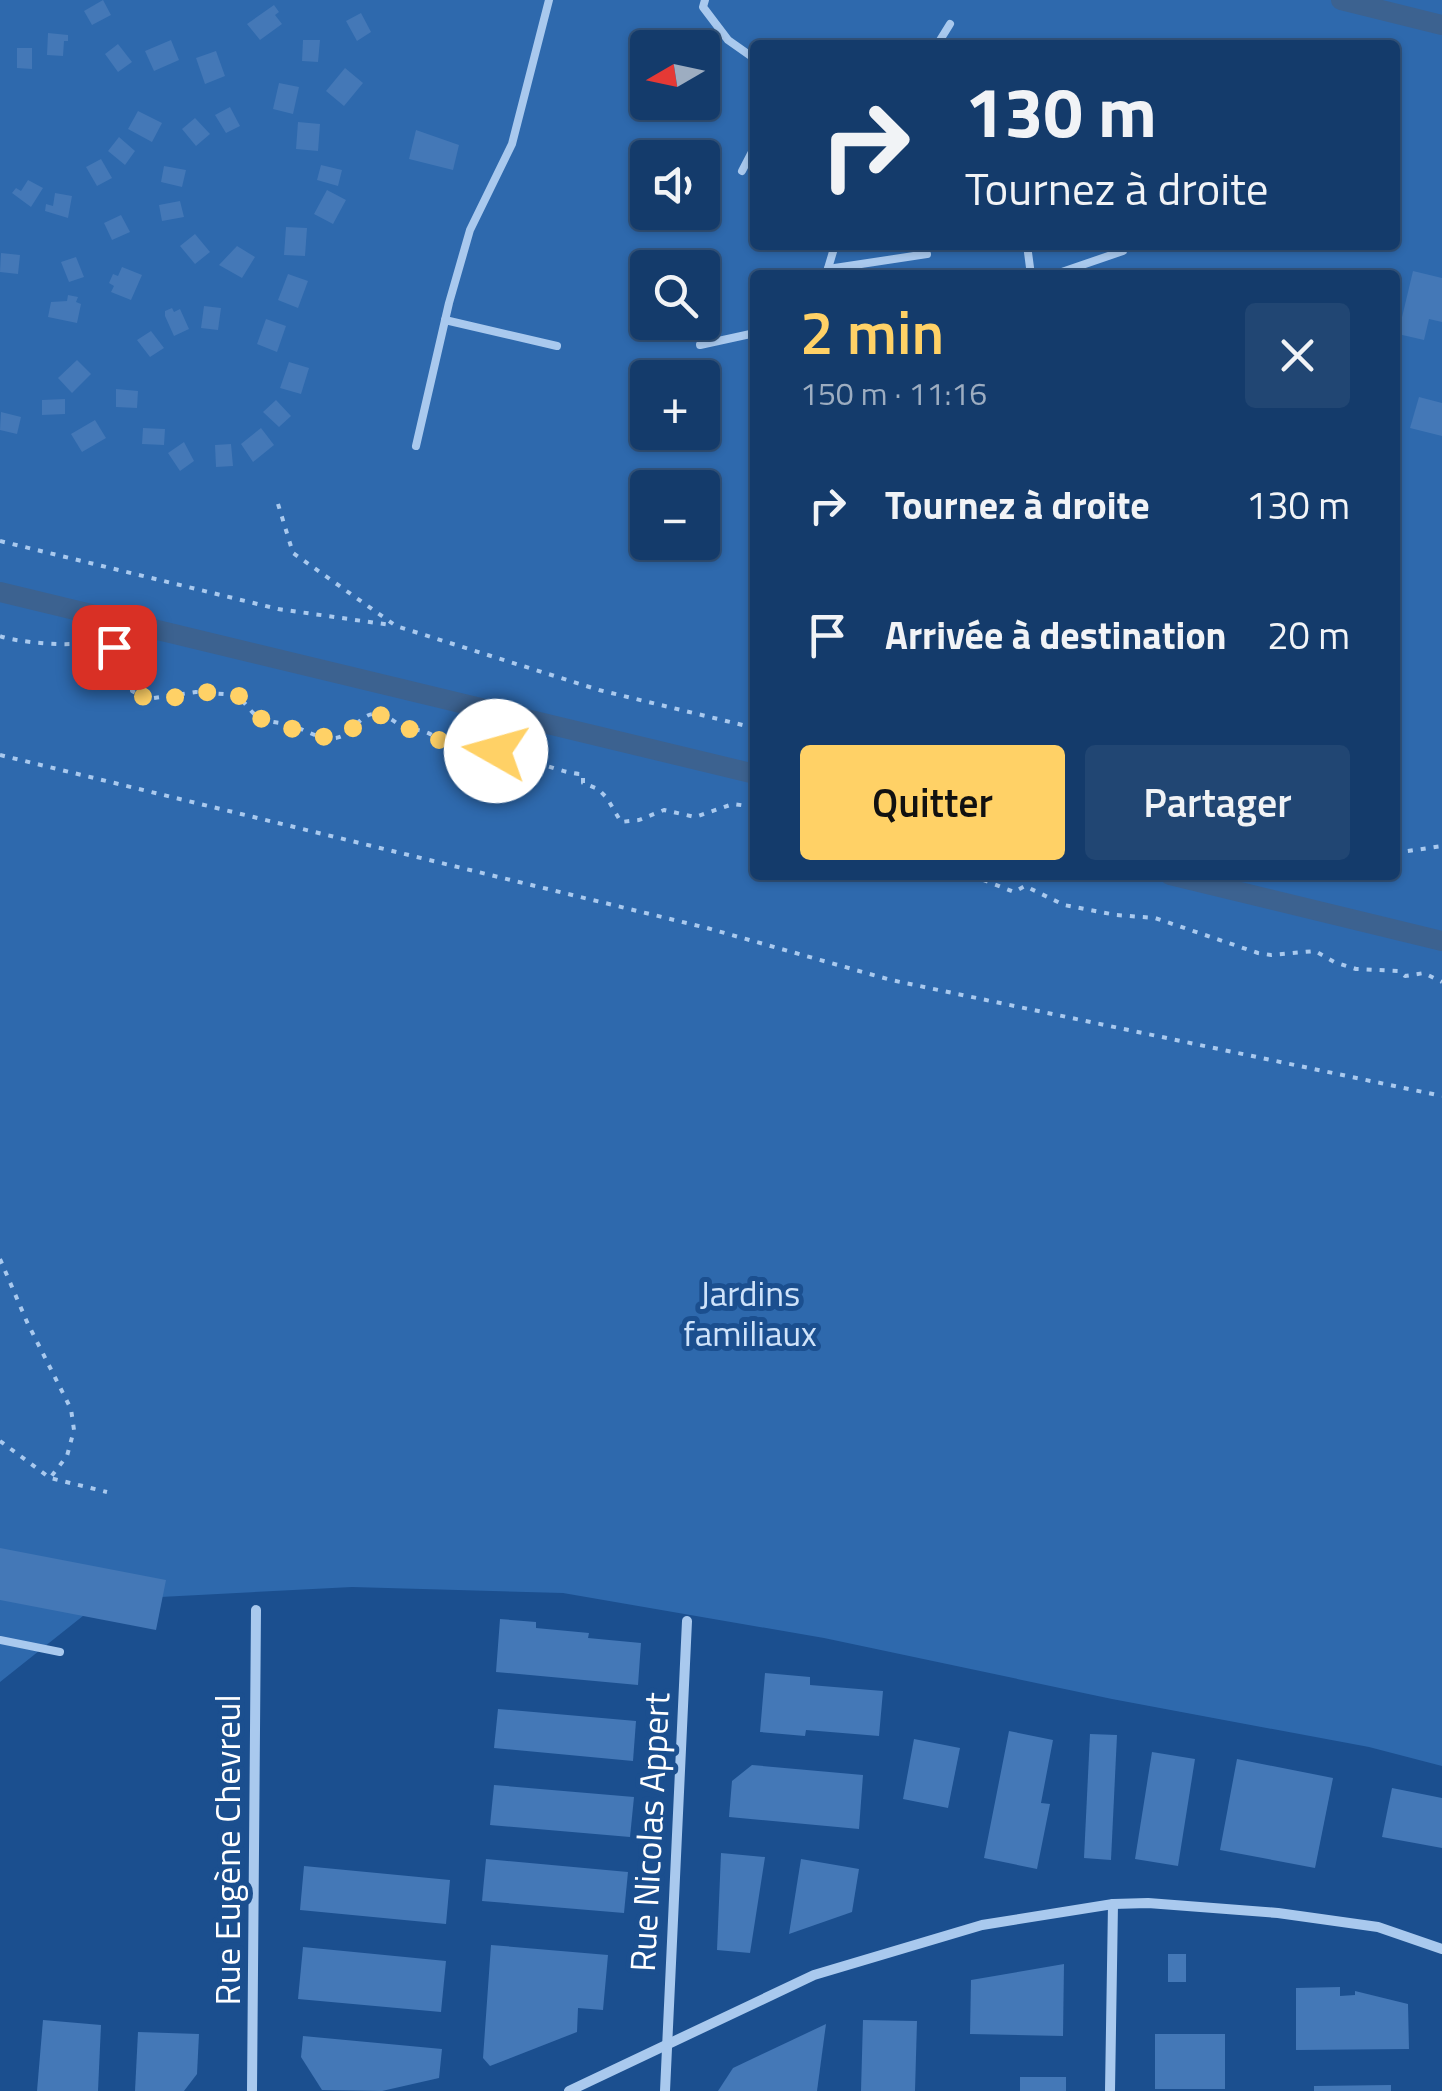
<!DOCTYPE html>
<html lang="fr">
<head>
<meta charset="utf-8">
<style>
  body { margin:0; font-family:"Titillium Web",sans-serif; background:#214673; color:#f1f3f6; height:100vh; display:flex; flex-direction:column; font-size:38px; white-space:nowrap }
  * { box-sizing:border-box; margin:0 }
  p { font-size:32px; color:#9dadc1 }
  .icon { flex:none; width:55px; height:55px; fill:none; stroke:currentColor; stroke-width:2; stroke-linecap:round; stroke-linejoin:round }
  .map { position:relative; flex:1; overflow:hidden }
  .panel { position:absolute; left:750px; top:270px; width:650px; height:610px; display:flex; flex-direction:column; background:#143b6b; border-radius:10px; box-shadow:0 2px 8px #0004,0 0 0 2px #33557e }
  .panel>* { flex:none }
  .hud { position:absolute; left:750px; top:40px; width:650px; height:210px; border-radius:10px; box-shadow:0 2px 8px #0004,0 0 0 2px #33557e; background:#143b6b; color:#f1f3f6; overflow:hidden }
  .needle { width:65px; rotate:261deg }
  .controls { position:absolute; left:630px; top:30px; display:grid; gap:20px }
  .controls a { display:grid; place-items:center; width:90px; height:90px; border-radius:10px; background:#143b6b; box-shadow:0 2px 8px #0004,0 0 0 2px #33557e; font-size:50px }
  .pin { position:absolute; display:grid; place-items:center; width:85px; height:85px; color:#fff; margin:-42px; border-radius:20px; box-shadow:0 5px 15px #0006 }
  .me { position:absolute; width:110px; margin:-55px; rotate:277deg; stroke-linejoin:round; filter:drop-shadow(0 0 8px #0008) }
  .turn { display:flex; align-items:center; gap:35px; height:210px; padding:0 50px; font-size:45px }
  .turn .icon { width:130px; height:130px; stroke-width:2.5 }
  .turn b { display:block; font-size:70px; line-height:85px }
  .round { display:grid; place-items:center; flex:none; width:105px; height:105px; border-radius:10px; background:#214673 }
  .head { display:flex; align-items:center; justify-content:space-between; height:170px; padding:0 50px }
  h1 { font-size:60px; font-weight:600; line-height:75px; color:#ffd166 }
  .button { display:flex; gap:20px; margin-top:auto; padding:20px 50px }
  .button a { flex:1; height:115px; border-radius:10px; background:#ffd166; color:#111; font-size:40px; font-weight:600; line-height:115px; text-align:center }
  .button a+a { background:#214673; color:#f1f3f6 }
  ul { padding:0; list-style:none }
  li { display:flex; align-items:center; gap:30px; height:130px; padding:0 50px }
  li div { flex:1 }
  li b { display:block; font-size:38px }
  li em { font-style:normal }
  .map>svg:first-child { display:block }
  .green { fill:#2e69ad; fill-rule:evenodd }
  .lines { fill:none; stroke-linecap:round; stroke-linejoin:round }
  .canal { stroke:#3c6290; stroke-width:20 }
  .building { fill:#4478b7 }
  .path { stroke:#a9c9ee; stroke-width:4; stroke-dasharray:5 8; stroke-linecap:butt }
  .lane { stroke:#a9c9ee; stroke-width:8 }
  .street { stroke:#a9c9ee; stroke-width:10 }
  .route { stroke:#ffd166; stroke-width:18; stroke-dasharray:0 32.4 }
  .labels { text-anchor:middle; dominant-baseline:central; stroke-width:10; stroke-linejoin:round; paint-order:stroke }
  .park-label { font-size:35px; fill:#cfe3fa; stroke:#1b4f8f }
  .street-label { font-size:35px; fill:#fff; stroke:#1b4f8f }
</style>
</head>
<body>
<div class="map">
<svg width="1442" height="2091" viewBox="0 0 1442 2091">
  <rect width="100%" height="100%" fill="#1b4f8f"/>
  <path class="green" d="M0,0h1442v1766l-73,-19 -257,-48 -288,-61 -261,-45 -211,-6 -249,13 -103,82zM755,45h640v200h-640zM648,48h54v54h-54zM648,158h54v54h-54zM648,268h54v54h-54zM755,275h640v600h-640zM648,378h54v54h-54zM648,488h54v54h-54z"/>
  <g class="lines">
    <g class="canal">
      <polyline points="1341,0 1442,25"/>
      <polyline points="0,592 755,774"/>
      <polyline points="1170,875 1442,941"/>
    </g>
  </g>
  <g class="building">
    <polygon points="103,0 111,15 92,25 84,11"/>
    <polygon points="274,5 279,12 275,15 282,24 260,40 247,24"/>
    <polygon points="361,13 371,32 357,41 346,21"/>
    <polygon points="48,33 68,35 68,41 64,41 63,56 47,55"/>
    <polygon points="171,40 179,60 154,71 145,51"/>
    <polygon points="303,40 320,40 318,62 302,61"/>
    <polygon points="118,44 132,62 118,72 105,54"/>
    <polygon points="17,48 32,48 32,69 17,68"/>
    <polygon points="216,51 225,76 205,84 196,58"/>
    <polygon points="345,68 363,83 344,106 326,91"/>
    <polygon points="279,83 299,87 293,114 273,109"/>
    <polygon points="230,107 240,126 226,133 215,115"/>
    <polygon points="138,111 162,123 152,142 128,129"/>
    <polygon points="195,118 210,134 196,146 182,129"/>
    <polygon points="298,122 320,124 318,151 296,149"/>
    <polygon points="416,130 459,145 453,170 409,159"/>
    <polygon points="119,137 135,151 125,165 108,151"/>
    <polygon points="101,159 112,178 97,186 86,167"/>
    <polygon points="321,165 342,170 338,186 317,180"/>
    <polygon points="164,166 186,170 182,187 161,182"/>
    <polygon points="28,180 43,188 31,207 12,193 16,188 21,191"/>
    <polygon points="327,190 346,200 333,224 314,214"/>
    <polygon points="55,193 72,196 68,218 45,211 46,204 53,206"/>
    <polygon points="180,201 184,217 162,221 159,205"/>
    <polygon points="121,215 130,232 112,240 104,223"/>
    <polygon points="286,227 307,228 305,256 284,255"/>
    <polygon points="195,234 210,252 195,264 180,246"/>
    <polygon points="237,246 255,257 242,278 219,265"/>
    <polygon points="1,253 20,255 18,274 0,272"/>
    <polygon points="76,257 84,277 69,282 61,262"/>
    <polygon points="122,267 142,275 131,300 111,292 114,286 109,283 113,274 118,276"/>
    <polygon points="1413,271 1442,278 1442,322 1429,319 1424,340 1398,334"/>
    <polygon points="288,274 308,281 298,308 278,300"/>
    <polygon points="68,295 78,297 76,302 81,304 77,323 48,317 51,302 67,301"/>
    <polygon points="204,306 221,308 218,330 201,328"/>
    <polygon points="172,308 174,312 180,309 189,329 174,336 165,316 165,311"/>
    <polygon points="266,319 286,326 277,352 257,344"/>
    <polygon points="151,331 164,348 150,357 137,340"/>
    <polygon points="77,360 91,374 72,393 58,378"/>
    <polygon points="289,362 309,368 301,394 280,388"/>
    <polygon points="116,389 138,391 137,408 116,407"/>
    <polygon points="1419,397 1442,403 1442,436 1410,428"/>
    <polygon points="65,399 65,414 42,415 42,400"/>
    <polygon points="276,400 291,416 279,427 263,412"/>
    <polygon points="1,412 21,417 17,434 0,430"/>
    <polygon points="95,420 106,438 82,452 71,434"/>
    <polygon points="143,428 165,429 164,445 142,444"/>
    <polygon points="261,428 274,445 253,462 241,444"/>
    <polygon points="184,442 194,461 180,471 168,453"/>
    <polygon points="231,444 233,466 216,467 215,445"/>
    <polygon points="0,1548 166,1580 156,1630 0,1600"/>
    <polygon points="500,1619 536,1622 536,1628 589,1633 588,1638 641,1643 638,1685 496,1672"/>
    <polygon points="765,1673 810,1677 810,1685 883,1691 879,1736 806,1730 805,1736 760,1732"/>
    <polygon points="498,1709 636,1721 633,1761 494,1748"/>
    <polygon points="1009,1731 1053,1740 1041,1803 1050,1804 1037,1869 984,1858"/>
    <polygon points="1090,1734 1117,1735 1111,1860 1084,1858"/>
    <polygon points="914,1739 960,1748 948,1808 903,1799"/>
    <polygon points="1152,1752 1195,1759 1178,1866 1135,1859"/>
    <polygon points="1237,1759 1333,1778 1315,1868 1220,1850"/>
    <polygon points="752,1765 863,1775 859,1829 729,1817 732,1781"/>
    <polygon points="494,1785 634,1797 630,1837 490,1825"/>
    <polygon points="1392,1788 1442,1798 1442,1848 1382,1837"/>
    <polygon points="721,1853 765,1857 750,1953 717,1950"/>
    <polygon points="486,1859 628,1872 624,1913 482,1901"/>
    <polygon points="801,1859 859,1869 852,1912 789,1934"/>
    <polygon points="304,1866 450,1880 446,1924 300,1910"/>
    <polygon points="491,1945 608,1955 603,2010 578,2008 577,2032 490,2066 483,2058"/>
    <polygon points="303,1947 446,1961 441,2012 298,1999"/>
    <rect x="1168" y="1954" width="18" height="28"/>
    <polygon points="1064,1964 1063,2036 970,2034 971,1980"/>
    <polygon points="1340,1987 1340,1996 1355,1995 1355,1991 1408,2004 1409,2049 1296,2050 1296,1988"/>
    <polygon points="43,2020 101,2025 98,2091 37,2091"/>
    <polygon points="863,2020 917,2021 915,2091 861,2091"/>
    <polygon points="826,2024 817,2091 718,2091 733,2068"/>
    <polygon points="138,2032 199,2034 197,2074 184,2091 135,2091"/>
    <rect x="1155" y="2034" width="70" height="55"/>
    <polygon points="303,2036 442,2049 439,2078 382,2091 322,2090 301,2057"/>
    <rect x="1020" y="2077" width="46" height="14"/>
    <polygon points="1391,2085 1391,2091 1314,2091 1314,2086"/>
  </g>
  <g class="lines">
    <g class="path">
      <polyline points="278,504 293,553 396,626 599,690 755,728"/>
      <polyline points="0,541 278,609 391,625"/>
      <path d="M0,636c14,6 77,12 90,5l10,9 16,-2 15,12 1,31 15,8 49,-7 40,3c9,6 13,16 22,22 10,6 21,5 32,8 15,4 28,15 45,13 25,-2 26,-47 69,-9 33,0 30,13 57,23 14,5 25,-4 38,-1 23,4 65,24 84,23v9l15,6 9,9 14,24 18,-2 25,-10 31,7 38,-13 22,3"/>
      <polyline points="0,755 707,928 891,980 1442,1096"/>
      <polyline points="1395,853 1442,846"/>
      <polyline points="971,875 1014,892 1025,886 1064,905 1116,915 1155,918 1258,953 1271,955 1315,951 1334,962 1356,969 1399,971 1405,976 1424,973 1442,982"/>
      <polyline points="0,1259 27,1322 71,1409 74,1430 67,1456 50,1478"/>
      <polyline points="0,1441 50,1478 107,1492"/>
    </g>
    <g class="lane">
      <polyline points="705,0 703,7 728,40 755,59"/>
      <polyline points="937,45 950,24"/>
      <polyline points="742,171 755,146"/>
      <polyline points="1027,245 1031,275"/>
      <polyline points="828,269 927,254"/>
      <polyline points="826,275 835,245"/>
      <polyline points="1053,275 1123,251"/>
      <polyline points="445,320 557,346"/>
      <polyline points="700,345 755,333"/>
      <polyline points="416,446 449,303 470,230 512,144 549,0"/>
      <polyline points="0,1640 60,1652"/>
    </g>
    <g class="street">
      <polyline points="252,2091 256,1610"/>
      <polyline points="569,2091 814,1975 982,1925 1113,1904 1148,1903 1278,1913 1378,1927 1442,1949"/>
      <polyline points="665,2091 687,1621"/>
      <polyline points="1110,2091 1113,1904"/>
    </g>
  </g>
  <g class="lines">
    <path class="route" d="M114,647l17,13 1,31c28,21 72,-9 105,4 10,4 12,16 21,22 7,5 63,20 73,21 28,3 29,-47 73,-9 32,-1 33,16 59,24 12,3 21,-4 33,-2"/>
  </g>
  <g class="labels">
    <g class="park-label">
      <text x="750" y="1293">Jardins<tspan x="750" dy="40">familiaux</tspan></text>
    </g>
    <g class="street-label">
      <text transform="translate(649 1832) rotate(-87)">Rue Nicolas Appert</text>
      <text transform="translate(227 1850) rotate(-90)">Rue Eugène Chevreul</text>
    </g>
  </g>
</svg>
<div class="controls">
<a><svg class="needle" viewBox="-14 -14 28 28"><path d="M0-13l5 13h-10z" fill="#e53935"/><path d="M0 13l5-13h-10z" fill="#9dadc1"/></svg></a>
<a><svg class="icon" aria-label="sound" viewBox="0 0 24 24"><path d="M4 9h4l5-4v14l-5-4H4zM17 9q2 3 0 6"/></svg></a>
<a><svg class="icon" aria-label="search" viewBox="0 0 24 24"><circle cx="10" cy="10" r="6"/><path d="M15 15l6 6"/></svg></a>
<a>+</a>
<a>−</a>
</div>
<div class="pin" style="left:114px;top:647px;background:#d93025"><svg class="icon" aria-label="arrive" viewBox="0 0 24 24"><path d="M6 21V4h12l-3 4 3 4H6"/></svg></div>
<svg class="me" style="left:496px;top:751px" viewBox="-20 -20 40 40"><circle r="19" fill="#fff"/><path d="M0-13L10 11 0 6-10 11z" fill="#ffd166"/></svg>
<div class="hud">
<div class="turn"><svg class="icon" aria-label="right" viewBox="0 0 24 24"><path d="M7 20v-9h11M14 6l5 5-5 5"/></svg><div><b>130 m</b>Tournez à droite</div></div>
</div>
<section class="panel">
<div class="head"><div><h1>2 min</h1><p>150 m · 11:16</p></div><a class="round"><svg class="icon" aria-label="close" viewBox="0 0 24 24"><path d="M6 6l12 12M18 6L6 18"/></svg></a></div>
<ul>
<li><svg class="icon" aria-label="right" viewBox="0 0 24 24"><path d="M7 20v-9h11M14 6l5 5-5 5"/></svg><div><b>Tournez à droite</b></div><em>130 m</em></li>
<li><svg class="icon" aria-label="arrive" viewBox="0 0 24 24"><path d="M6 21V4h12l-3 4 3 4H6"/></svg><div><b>Arrivée à destination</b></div><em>20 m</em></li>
</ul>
<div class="button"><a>Quitter</a><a>Partager</a></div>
</section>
</div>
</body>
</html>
